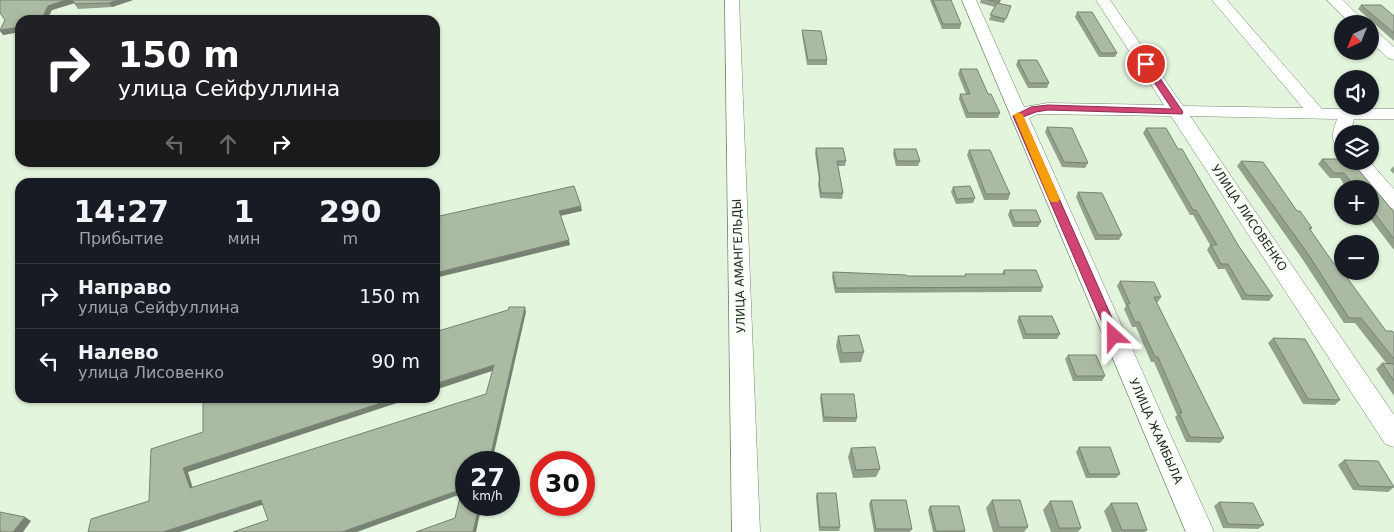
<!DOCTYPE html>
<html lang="ru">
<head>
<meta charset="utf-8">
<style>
  body { margin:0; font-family:"DejaVu Sans",sans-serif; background:#242831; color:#f1f3f6; height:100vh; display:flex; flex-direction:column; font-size:19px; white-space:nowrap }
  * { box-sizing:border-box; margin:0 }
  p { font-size:16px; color:#9ea1a6 }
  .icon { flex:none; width:28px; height:28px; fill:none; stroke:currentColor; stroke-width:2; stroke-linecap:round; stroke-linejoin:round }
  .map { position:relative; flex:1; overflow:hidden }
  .details { position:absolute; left:15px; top:178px; width:425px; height:225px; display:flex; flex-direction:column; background:#171b24; border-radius:15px; box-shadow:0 1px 4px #0004 }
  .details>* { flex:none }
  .hud { position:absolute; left:15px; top:15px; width:425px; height:152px; border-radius:15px; box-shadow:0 1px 4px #0004; background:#202124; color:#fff; overflow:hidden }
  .needle { width:32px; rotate:223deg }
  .controls { position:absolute; left:1334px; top:15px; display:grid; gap:10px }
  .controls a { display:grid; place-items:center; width:45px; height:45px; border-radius:50%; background:#171b24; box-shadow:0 1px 4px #0004; font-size:25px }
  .speed { position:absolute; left:455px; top:451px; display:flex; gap:10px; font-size:25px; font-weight:700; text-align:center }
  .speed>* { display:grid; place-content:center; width:65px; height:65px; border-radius:50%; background:#171b24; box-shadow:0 1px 4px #0004; line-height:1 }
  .speed small { font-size:12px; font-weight:400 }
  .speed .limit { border:8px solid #d22; background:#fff; color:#111 }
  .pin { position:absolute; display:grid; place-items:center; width:42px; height:42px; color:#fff; margin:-21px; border:2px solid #fff; border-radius:50%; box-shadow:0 1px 5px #0007 }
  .me { position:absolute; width:55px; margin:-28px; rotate:336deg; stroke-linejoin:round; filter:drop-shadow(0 0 4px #0008) }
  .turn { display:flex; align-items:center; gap:18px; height:105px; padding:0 20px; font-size:22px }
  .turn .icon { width:65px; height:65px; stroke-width:2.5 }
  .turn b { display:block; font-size:35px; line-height:42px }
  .lanes { display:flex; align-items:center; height:48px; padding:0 20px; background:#0003; justify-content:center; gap:25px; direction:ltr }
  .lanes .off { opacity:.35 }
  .eta { display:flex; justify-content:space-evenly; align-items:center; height:85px; text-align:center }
  .eta b { font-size:30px; font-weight:700; line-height:35px }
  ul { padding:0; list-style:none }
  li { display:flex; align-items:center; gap:15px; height:65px; padding:0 20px; border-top:1px solid #363941 }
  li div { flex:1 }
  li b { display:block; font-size:19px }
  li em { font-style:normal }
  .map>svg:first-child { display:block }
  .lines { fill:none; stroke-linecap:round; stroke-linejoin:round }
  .minor-casing { stroke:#778671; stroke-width:1 }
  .minor { fill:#fff; fill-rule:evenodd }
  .wall { fill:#92a08c }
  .shaded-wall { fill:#778272 }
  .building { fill:#aabaa3; stroke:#778272 }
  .route { fill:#d14575; stroke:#882d4c }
  .slow { fill:#f59e0b }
  .labels { text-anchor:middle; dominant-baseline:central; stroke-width:4; stroke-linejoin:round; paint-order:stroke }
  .street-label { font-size:12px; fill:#1f261d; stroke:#f8fff5 }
</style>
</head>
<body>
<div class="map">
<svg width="1394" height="532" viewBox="0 0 1394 532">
  <rect width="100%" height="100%" fill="#e4f5dd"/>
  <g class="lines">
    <defs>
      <g id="minor">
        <polygon points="725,0 739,0 760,532 732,532"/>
        <path d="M962,0h14l48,107 24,-4 116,2 -68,-105h14l73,106 120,2 -91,-108h15l95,109h72v10h-40l-4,15h-8v14l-6,-2c-6,-9 -2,-17 1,-27l-147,-3 204,299v32l-9,-3 -214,-328 -133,-2 -9,4 185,414h-28z"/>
        <polygon points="1327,0 1343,0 1367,24 1351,24"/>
        <polygon points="1370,28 1375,30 1394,47 1394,60 1388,58 1370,41"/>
        <polygon points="1349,161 1369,161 1394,189 1394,209 1387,207"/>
      </g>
    </defs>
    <use href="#minor" class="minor-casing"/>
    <use href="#minor" class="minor"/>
  </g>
  <g class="wall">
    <polygon points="0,0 133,0 112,7 78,9 74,3 20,20 20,32 3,35 5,20"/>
    <polygon points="930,0 951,0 961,24 960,29 942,29"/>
    <polygon points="981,0 1001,0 999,4 1011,6 1004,23 989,20 995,7 980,3"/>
    <polygon points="1361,5 1394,16 1394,41 1358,9"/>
    <polygon points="1077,12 1117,53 1115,57 1099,57 1075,17"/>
    <polygon points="802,30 827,60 827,65 807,65 802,34"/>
    <polygon points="1018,60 1049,83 1047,88 1028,88 1016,65"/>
    <polygon points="960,69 988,94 1000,113 998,118 966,118 959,99 960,94 966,94 958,74"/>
    <polygon points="1047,127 1088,163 1085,168 1062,167 1045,132"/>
    <polygon points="1146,128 1238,245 1273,296 1269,301 1242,300 1225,269 1218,269 1207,250 1210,245 1193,215 1190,215 1143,133"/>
    <polygon points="816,148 846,161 845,166 838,166 843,193 842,199 820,198 818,185 819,180 815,153"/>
    <polygon points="894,149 920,161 918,166 896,166 893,154"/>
    <polygon points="969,150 1010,194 1008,200 984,200 967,155"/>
    <polygon points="1322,159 1342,159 1394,212 1394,250 1368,216 1370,216 1370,189 1347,189 1340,178 1330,178 1318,164"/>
    <polygon points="1241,161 1297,211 1312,228 1310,230 1334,264 1386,331 1394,333 1394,396 1376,369 1382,363 1387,364 1355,323 1344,323 1303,260 1237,166"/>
    <polygon points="1394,166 1394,174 1390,170"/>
    <polygon points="953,187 975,198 973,203 956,204 951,192"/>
    <polygon points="1078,192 1122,235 1119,240 1095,240 1076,197"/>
    <polygon points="1010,210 1041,222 1038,227 1013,227 1008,215"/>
    <polygon points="1004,270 1043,287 1041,292 835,293 832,277 833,272 907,276 965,276 965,274 1002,274"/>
    <polygon points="1120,281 1161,297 1158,302 1156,302 1224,438 1220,443 1186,442 1175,417 1177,415 1154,362 1151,362 1136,327 1132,327 1124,309 1126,306 1117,286"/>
    <polygon points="1019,316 1060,334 1057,339 1023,339 1017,321"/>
    <polygon points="838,336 864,352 861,362 840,363 836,346"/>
    <polygon points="1273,338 1340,400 1335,405 1303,404 1268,343"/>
    <polygon points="1068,355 1105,376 1102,381 1073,381 1065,359"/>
    <polygon points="821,394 857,418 856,422 823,422 820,398"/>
    <polygon points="1079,447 1120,474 1116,478 1086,478 1076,452"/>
    <polygon points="851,448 880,469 876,477 853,478 848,457"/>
    <polygon points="1344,460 1394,487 1388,492 1353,490 1338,465"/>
    <polygon points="817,493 840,527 839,531 819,531 816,497"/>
    <polygon points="871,500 912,529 910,532 874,532 869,504"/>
    <polygon points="992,500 1028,527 1024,532 993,532 986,508"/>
    <polygon points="1050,501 1081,528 1078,532 1051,532 1043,510"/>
    <polygon points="1219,502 1264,525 1258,529 1223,528 1214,506"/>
    <polygon points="1111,503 1147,530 1145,532 1112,532 1104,511"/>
    <polygon points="930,506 965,531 965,532 933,532 928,510"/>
  </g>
  <g class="shaded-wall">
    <polygon points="66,0 73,0 75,3 52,10 47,20 41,20 48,6"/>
    <polygon points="117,0 133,0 112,7 109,3"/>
    <polygon points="20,27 20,32 3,35 0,31 0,30"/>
    <polygon points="581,206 582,211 560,216 559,211"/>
    <polygon points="569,240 570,245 435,278 435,273"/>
    <polygon points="525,307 526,312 492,462 489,462"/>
    <polygon points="494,365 495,370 435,390 435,384"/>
    <polygon points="396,398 412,398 188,472 194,492 190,488 183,468"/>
    <polygon points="462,489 464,493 357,532 342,532"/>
    <polygon points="261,500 265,504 180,532 163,532"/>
    <polygon points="479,505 482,505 476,532 473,532"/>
    <polygon points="25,517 31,521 23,532 13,532"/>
  </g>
  <g class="building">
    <polygon points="0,0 66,0 48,6 41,20 20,20 20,27 0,30 5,20 0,13"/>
    <polygon points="72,0 117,0 109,3 75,4"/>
    <polygon points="933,0 951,0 961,24 943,24"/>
    <polygon points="988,0 1000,0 999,2"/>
    <polygon points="997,3 1011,6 1006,19 990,15"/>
    <polygon points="1361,5 1381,5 1394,16 1394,33"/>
    <polygon points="1077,12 1092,12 1117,53 1101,53"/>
    <polygon points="802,30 821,31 827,60 808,60"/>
    <polygon points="1018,60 1037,60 1049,83 1029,83"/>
    <polygon points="960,69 977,69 988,94 991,94 1000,113 968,113 960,94 970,94"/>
    <polygon points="1047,127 1072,128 1088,163 1064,162"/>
    <polygon points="1146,128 1166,128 1178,149 1182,149 1238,245 1273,296 1246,295 1228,264 1221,264 1211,245 1217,245 1196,210 1193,210"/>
    <polygon points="816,148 843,148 846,161 837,161 843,193 821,193 819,180 820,180"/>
    <polygon points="894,149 916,149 920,161 897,161"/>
    <polygon points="969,150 990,150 1010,194 986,194"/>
    <polygon points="1322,159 1342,159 1342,161 1351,161 1394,212 1394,239 1370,207 1370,189 1356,189 1344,173 1334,173"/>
    <polygon points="1241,161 1263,162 1297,211 1300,211 1312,228 1309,228 1334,264 1337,264 1386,331 1392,331 1394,333 1394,359 1361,318 1349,318 1308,254"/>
    <polygon points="574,186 581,206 559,211 569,240 435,273 435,217"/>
    <polygon points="970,186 975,198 957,199 953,187"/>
    <polygon points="1078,192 1102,193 1122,235 1098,235"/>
    <polygon points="1010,210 1036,210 1041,222 1015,222"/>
    <polygon points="1004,270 1036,270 1043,287 836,288 833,272 906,275 907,276 966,276 965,274 1005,274"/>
    <polygon points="1120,281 1154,282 1161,297 1154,297 1224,438 1190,437 1179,413 1182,413 1158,357 1155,357 1139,322 1135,322 1127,304 1130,304"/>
    <polygon points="509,307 525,307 489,462 466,462 466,505 479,505 473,532 416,532 455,518 462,489 342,532 233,532 268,520 261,500 163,532 88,532 91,519 149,501 151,449 203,432 203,403 221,398 396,398 183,468 190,488 486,394 494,365 435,384 435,332 508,310"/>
    <polygon points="1019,316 1052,316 1060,334 1026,334"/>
    <polygon points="859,335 864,352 842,353 838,336"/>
    <polygon points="1273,338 1305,339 1340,400 1308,399"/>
    <polygon points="1068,355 1096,355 1105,376 1076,376"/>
    <polygon points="1382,363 1394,364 1394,381"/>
    <polygon points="821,394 854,394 857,418 824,417"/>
    <polygon points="875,447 880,469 856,470 851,448"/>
    <polygon points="1079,447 1110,447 1120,474 1089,474"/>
    <polygon points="1344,460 1378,461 1394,487 1359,486"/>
    <polygon points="817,493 836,493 840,527 820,527"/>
    <polygon points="871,500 906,500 912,529 876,529"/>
    <polygon points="992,500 1020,500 1028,527 999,527"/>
    <polygon points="1050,501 1072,501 1081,528 1059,528"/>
    <polygon points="1219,502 1253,503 1264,525 1228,524"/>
    <polygon points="1111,503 1137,503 1147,530 1122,530"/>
    <polygon points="930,506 959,506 965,531 936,531"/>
    <polygon points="0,512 25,517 13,532 0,532"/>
  </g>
  <polygon class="route" points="1146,61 1149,62 1183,112 1182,114 1048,110 1036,112 1023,117 1120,336 1118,340 1110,340 1108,336 1013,116 1031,107 1048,105 1172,109 1142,64"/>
  <polygon class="slow" points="1018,112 1023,115 1060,199 1058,202 1051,202 1049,199 1014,115"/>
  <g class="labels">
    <g class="street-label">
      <text transform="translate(1249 218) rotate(56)">УЛИЦА ЛИСОВЕНКО</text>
      <text transform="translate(739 266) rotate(-92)">УЛИЦА АМАНГЕЛЬДЫ</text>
      <text transform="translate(1156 431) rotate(66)">УЛИЦА ЖАМБЫЛА</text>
    </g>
  </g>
</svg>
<div class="controls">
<a><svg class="needle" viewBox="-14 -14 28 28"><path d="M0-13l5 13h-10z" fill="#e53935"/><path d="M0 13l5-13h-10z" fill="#9ea1a6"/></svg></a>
<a><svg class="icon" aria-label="sound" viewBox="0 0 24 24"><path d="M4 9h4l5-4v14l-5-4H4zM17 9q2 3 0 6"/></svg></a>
<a><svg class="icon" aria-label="layers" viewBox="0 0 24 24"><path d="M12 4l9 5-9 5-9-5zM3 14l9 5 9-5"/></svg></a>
<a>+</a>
<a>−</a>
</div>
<div class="speed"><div>27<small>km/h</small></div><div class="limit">30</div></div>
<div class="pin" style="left:1146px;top:64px;background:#d93025"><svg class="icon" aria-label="arrive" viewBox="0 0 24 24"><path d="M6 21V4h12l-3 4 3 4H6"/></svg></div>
<svg class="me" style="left:1114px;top:336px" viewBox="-20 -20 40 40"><path d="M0-17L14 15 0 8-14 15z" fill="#d14575" stroke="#fff" stroke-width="4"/></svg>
<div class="hud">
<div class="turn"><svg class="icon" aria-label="right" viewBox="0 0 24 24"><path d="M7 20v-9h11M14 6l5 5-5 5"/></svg><div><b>150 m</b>улица Сейфуллина</div></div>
<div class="lanes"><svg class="icon off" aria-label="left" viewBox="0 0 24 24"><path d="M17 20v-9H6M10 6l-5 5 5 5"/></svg><svg class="icon off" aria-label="ahead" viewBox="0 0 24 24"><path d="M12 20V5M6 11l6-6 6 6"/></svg><svg class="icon" aria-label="right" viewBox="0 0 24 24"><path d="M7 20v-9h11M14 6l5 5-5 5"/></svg></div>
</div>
<section class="details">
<div class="eta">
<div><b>14:27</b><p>Прибытие</p></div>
<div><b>1</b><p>мин</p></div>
<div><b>290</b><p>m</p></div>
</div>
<ul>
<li><svg class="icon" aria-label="right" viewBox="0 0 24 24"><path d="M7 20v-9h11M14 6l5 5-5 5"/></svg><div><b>Направо</b><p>улица Сейфуллина</p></div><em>150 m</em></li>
<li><svg class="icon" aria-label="left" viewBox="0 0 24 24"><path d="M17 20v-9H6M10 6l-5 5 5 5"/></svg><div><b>Налево</b><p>улица Лисовенко</p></div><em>90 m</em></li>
</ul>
</section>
</div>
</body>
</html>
